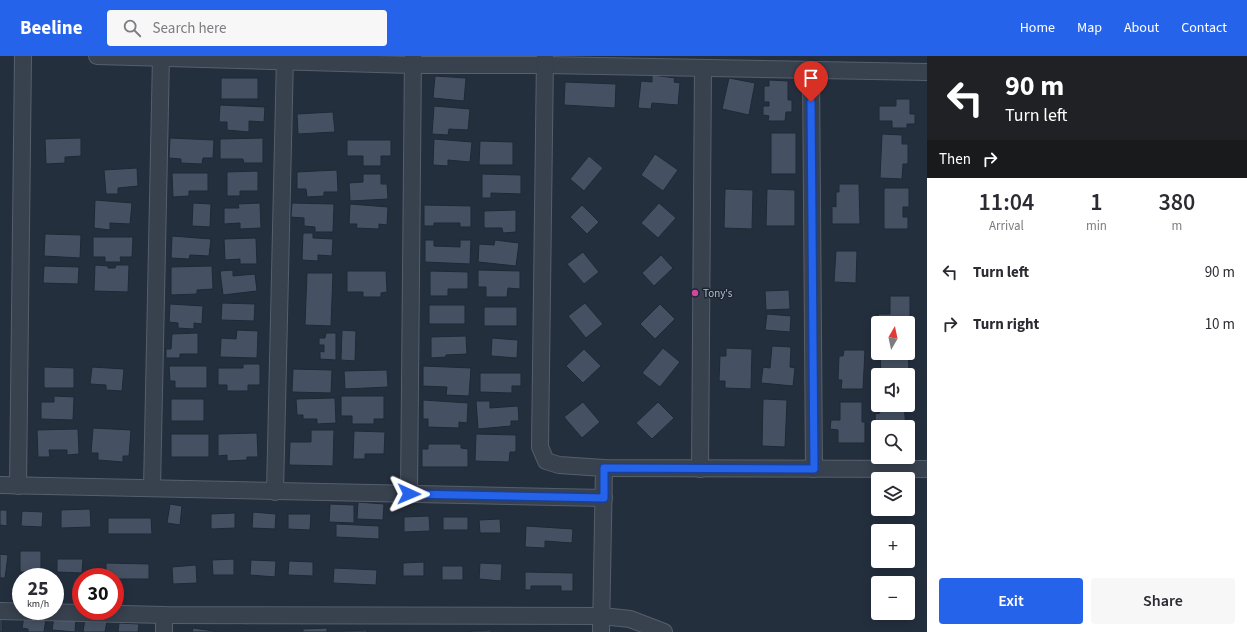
<!DOCTYPE html>
<html lang="en">
<head>
<meta charset="utf-8">
<style>
  body { margin:0; font-family:"Source Sans 3",sans-serif; background:#f7f7f7; color:#2b2b33; height:100vh; display:flex; flex-direction:column; font-size:15px; white-space:nowrap }
  * { box-sizing:border-box; margin:0 }
  p { font-size:13px; color:#7c7c81 }
  .icon { flex:none; width:22px; height:22px; fill:none; stroke:currentColor; stroke-width:2; stroke-linecap:round; stroke-linejoin:round }
  .map { position:relative; flex:1; overflow:hidden }
  .sheet { display:flex; flex-direction:column; background:#fff; width:320px }
  .sheet>* { flex:none }
  .banner { background:#202124; color:#fff; overflow:hidden }
  .needle { width:26px; rotate:9deg }
  .controls { position:absolute; left:871px; top:260px; display:grid; gap:8px }
  .controls a { display:grid; place-items:center; width:44px; height:44px; border-radius:4px; background:#fff; box-shadow:0 2px 10px #0003; font-size:20px }
  .speed { position:absolute; left:12px; top:512px; display:flex; gap:8px; font-size:20px; font-weight:700; text-align:center }
  .speed>* { display:grid; place-content:center; width:52px; height:52px; border-radius:50%; background:#fff; box-shadow:0 2px 10px #0003; line-height:1 }
  .speed small { font-size:10px; font-weight:400 }
  .speed .limit { border:6px solid #d22; background:#fff; color:#111 }
  .pin { position:absolute; display:grid; place-items:center; width:34px; height:34px; color:#fff; margin:-41px -17px; border-radius:50% 50% 50% 0; rotate:-45deg; box-shadow:0 0 4px #0007 }
  .pin .icon { rotate:45deg }
  .me { position:absolute; width:44px; margin:-22px; rotate:91deg; stroke-linejoin:round; filter:drop-shadow(0 0 3px #0008) }
  .turn { display:flex; align-items:center; gap:14px; height:84px; padding:0 12px; font-size:18px }
  .turn .icon { width:52px; height:52px; stroke-width:2.5 }
  .turn b { display:block; font-size:28px; line-height:34px }
  .then { display:flex; align-items:center; height:38px; padding:0 12px; background:#0003; gap:8px; font-size:15px }
  .eta { display:flex; justify-content:space-evenly; align-items:center; height:68px; text-align:center }
  .eta b { font-size:24px; font-weight:600; line-height:28px }
  .primary-button { display:flex; gap:8px; margin-top:auto; padding:8px 12px }
  .primary-button a { flex:1; height:46px; border-radius:4px; background:#2563eb; color:#fff; font-size:16px; font-weight:600; line-height:46px; text-align:center }
  .primary-button a+a { background:#f7f7f7; color:#2b2b33 }
  ul { padding:0; list-style:none }
  li { display:flex; align-items:center; gap:12px; height:52px; padding:0 12px }
  li div { flex:1 }
  li b { display:block; font-size:15px }
  li em { font-style:normal }
  header { display:flex; align-items:center; gap:24px; box-sizing:border-box; height:56px; padding:0 20px; background:#2563eb; color:#fff }
  header strong { font-size:19px }
  nav { display:flex; gap:22px; margin-inline-start:auto; font-size:14px }
  .search { width:280px; height:36px; background:#f7f7f7; display:flex; align-items:center; gap:10px; box-sizing:border-box; padding:0 14px; border-radius:4px; color:#7c7c81; font-size:15px }
  main { display:flex; flex:1; min-height:0 }
  .map>svg:first-child { display:block }
  .building { fill:#455162; stroke:#1f2835 }
  .lines { fill:none; stroke-linecap:round; stroke-linejoin:round }
  .street-casing { stroke:#565f6c; stroke-width:18 }
  .street { stroke:#38414e; stroke-width:16 }
  .route-casing { stroke:#184099; stroke-width:10 }
  .route { stroke:#2563eb; stroke-width:7 }
  .hotel-dot { fill:#d1479c; stroke:#1d2633; stroke-width:1.5 }
  .labels { text-anchor:middle; dominant-baseline:central; stroke-width:3; stroke-linejoin:round; paint-order:stroke }
  .poi-label { font-size:11px; fill:#b4bcc9; stroke:#1d2633; text-anchor:start }
</style>
</head>
<body>
<header>
<strong>Beeline</strong>
<div class="search"><svg class="icon" aria-label="search" viewBox="0 0 24 24"><circle cx="10" cy="10" r="6"/><path d="M15 15l6 6"/></svg>Search here</div>
<nav><a>Home</a><a>Map</a><a>About</a><a>Contact</a></nav>
</header>
<main>
<div class="map">
<svg width="927" height="576" viewBox="0 0 927 576">
  <rect width="100%" height="100%" fill="#242f3e"/>
  <g class="building">
    <polygon points="652,19 675,22 674,26 680,27 678,49 652,47 651,53 638,52 641,25 652,26"/>
    <polygon points="435,20 466,22 464,45 433,42"/>
    <rect x="221" y="22" width="37" height="21"/>
    <polygon points="729,22 755,27 749,59 722,53"/>
    <polygon points="769,24 788,25 788,44 792,44 792,56 786,56 785,65 768,65 769,60 763,59 763,50 769,50 769,46 764,46 764,30 769,30"/>
    <polygon points="565,26 616,28 615,52 564,49"/>
    <polygon points="896,43 910,43 910,58 915,58 915,68 907,68 907,72 892,72 892,65 879,65 879,50 896,50"/>
    <polygon points="220,49 265,51 264,66 249,65 249,76 227,74 227,66 219,66"/>
    <polygon points="434,50 470,53 468,74 449,73 448,79 432,78"/>
    <polygon points="333,56 335,76 298,78 297,58"/>
    <rect x="771" y="77" width="25" height="41"/>
    <polygon points="882,78 902,79 902,88 908,88 908,108 903,108 902,123 880,122"/>
    <polygon points="81,82 81,100 65,101 65,107 46,108 45,83"/>
    <polygon points="170,82 214,84 213,102 203,102 202,108 181,107 181,103 169,102"/>
    <polygon points="263,82 263,107 244,107 243,103 220,103 220,83"/>
    <polygon points="434,83 472,86 470,106 448,104 448,110 433,109"/>
    <polygon points="347,84 391,84 391,100 381,100 381,110 363,110 363,100 347,100"/>
    <polygon points="480,85 513,86 513,109 479,109"/>
    <polygon points="655,98 678,114 663,135 641,119"/>
    <polygon points="589,100 603,112 584,135 570,123"/>
    <polygon points="137,112 138,130 118,132 118,138 106,138 104,114"/>
    <polygon points="337,114 338,136 324,136 324,140 307,141 306,133 297,133 297,116"/>
    <polygon points="258,115 258,135 240,135 240,140 227,140 227,116"/>
    <polygon points="172,117 208,117 208,135 189,135 189,140 173,141"/>
    <polygon points="363,118 381,118 381,128 387,128 388,143 350,145 349,127 363,126"/>
    <polygon points="482,118 521,119 521,138 491,137 491,142 482,142"/>
    <polygon points="839,128 859,128 860,168 832,168 832,150 836,151 836,136 839,136"/>
    <polygon points="884,132 909,132 909,151 903,151 903,161 908,161 908,173 884,173"/>
    <polygon points="725,133 753,134 752,173 724,172"/>
    <polygon points="767,133 795,134 795,170 766,170"/>
    <polygon points="95,144 132,147 130,168 110,167 110,174 94,172"/>
    <polygon points="193,147 211,148 210,171 192,170"/>
    <polygon points="260,147 261,172 240,173 240,167 224,168 224,152 239,152 238,148"/>
    <polygon points="292,147 334,148 333,176 315,176 315,171 304,170 304,162 291,161"/>
    <polygon points="659,147 676,162 658,182 641,167"/>
    <polygon points="350,148 388,151 387,169 379,168 379,173 356,172 357,168 349,168"/>
    <polygon points="424,149 471,150 471,171 460,171 460,167 434,167 434,170 424,170"/>
    <polygon points="582,149 599,166 587,178 570,161"/>
    <polygon points="516,154 516,176 503,177 502,172 484,172 484,155"/>
    <polygon points="303,177 313,177 313,182 333,183 332,200 318,199 318,205 302,204"/>
    <polygon points="45,178 81,179 80,202 44,200"/>
    <polygon points="172,180 211,183 209,200 190,199 189,203 171,202"/>
    <polygon points="93,181 133,181 132,201 120,201 121,206 105,206 105,201 93,201"/>
    <polygon points="256,182 257,208 240,208 240,203 225,204 224,183"/>
    <polygon points="425,184 434,184 434,190 460,191 460,184 471,184 470,208 425,206"/>
    <polygon points="495,184 519,187 516,210 478,206 479,188 494,189"/>
    <polygon points="836,195 857,195 856,227 834,226"/>
    <polygon points="583,196 599,216 584,228 567,208"/>
    <polygon points="661,199 673,212 654,230 642,217"/>
    <polygon points="95,209 108,210 108,212 115,212 116,209 129,209 128,236 94,235"/>
    <polygon points="44,210 79,211 78,228 43,227"/>
    <polygon points="212,210 213,233 197,234 197,238 171,239 171,211"/>
    <polygon points="233,214 233,220 255,218 257,235 223,239 220,215"/>
    <polygon points="478,214 520,215 520,233 508,232 507,241 486,241 486,231 478,231"/>
    <polygon points="347,215 386,215 387,236 381,237 381,241 363,241 363,236 347,236"/>
    <polygon points="430,215 468,216 468,233 448,233 448,240 430,240"/>
    <polygon points="307,217 333,217 331,270 305,269"/>
    <polygon points="789,234 790,253 766,254 765,235"/>
    <polygon points="890,240 910,240 910,275 908,275 908,267 878,267 878,258 890,258"/>
    <polygon points="222,247 255,248 254,265 221,264"/>
    <polygon points="585,247 603,268 586,282 568,260"/>
    <polygon points="170,248 203,250 202,268 194,267 194,273 178,272 178,267 169,266"/>
    <polygon points="660,248 675,263 655,283 640,268"/>
    <rect x="429" y="249" width="36" height="19"/>
    <rect x="484" y="251" width="33" height="19"/>
    <polygon points="767,258 791,260 790,276 765,274"/>
    <polygon points="237,274 258,275 257,302 220,301 221,282 236,283"/>
    <polygon points="342,274 356,275 355,305 341,304"/>
    <polygon points="198,277 198,298 180,298 180,302 166,302 166,293 171,293 172,278"/>
    <polygon points="326,277 336,277 336,304 320,303 320,295 324,296 324,289 319,289 319,282 325,282"/>
    <polygon points="466,280 467,298 446,299 446,301 431,302 431,281"/>
    <polygon points="492,282 518,284 517,302 491,300"/>
    <polygon points="772,290 791,291 790,311 795,312 793,330 761,327 763,311 770,312"/>
    <polygon points="663,292 680,306 660,331 642,317"/>
    <polygon points="726,292 752,293 751,333 725,332 725,325 719,325 720,300 726,300"/>
    <polygon points="584,293 601,310 583,327 566,310"/>
    <polygon points="844,294 865,294 863,333 841,333 842,324 838,324 839,300 843,300"/>
    <polygon points="908,295 909,315 903,315 903,319 881,319 880,297 908,297"/>
    <polygon points="243,308 260,308 260,329 248,329 248,335 227,335 227,329 218,329 218,312 243,312"/>
    <polygon points="169,310 207,310 207,332 175,332 175,325 170,325"/>
    <polygon points="423,310 471,312 469,340 446,339 447,331 423,330"/>
    <polygon points="44,311 74,312 74,332 44,332"/>
    <polygon points="92,311 124,313 122,335 106,334 106,329 90,328"/>
    <polygon points="293,313 332,314 331,337 292,336"/>
    <polygon points="387,314 388,331 345,333 344,315"/>
    <polygon points="480,317 521,317 521,330 512,330 512,337 480,336"/>
    <polygon points="54,340 74,341 73,364 41,363 41,346 54,346"/>
    <polygon points="341,340 384,340 384,363 374,363 374,368 352,368 352,360 341,360"/>
    <polygon points="335,342 336,367 317,368 317,363 303,363 303,359 297,359 296,343"/>
    <rect x="171" y="343" width="33" height="22"/>
    <polygon points="763,343 787,344 785,391 762,390"/>
    <polygon points="423,344 468,347 467,367 459,366 459,372 428,371 428,363 423,363"/>
    <polygon points="476,345 490,345 490,352 518,350 519,365 511,365 511,370 478,373"/>
    <polygon points="583,346 600,366 582,382 564,361"/>
    <polygon points="658,346 674,362 652,383 636,367"/>
    <polygon points="840,346 862,346 862,366 865,366 865,387 838,387 838,374 830,373 831,364 840,364"/>
    <polygon points="879,349 904,349 906,371 878,371 878,376 876,376 875,358 880,357"/>
    <polygon points="93,372 131,374 129,400 123,400 123,406 98,404 98,397 91,397"/>
    <polygon points="78,373 79,398 67,399 67,394 49,394 50,401 38,401 37,374"/>
    <polygon points="311,374 334,374 333,410 289,409 290,386 311,386"/>
    <polygon points="354,375 385,376 384,398 365,398 365,403 353,403"/>
    <polygon points="257,377 258,401 247,401 247,404 227,405 227,399 218,400 218,378"/>
    <rect x="171" y="378" width="38" height="23"/>
    <polygon points="476,378 516,379 516,396 510,396 509,406 475,405"/>
    <polygon points="428,388 461,388 461,392 468,393 468,411 422,411 422,393 428,393"/>
    <polygon points="358,446 384,448 383,464 357,463"/>
    <polygon points="170,448 182,450 180,469 167,467"/>
    <polygon points="330,448 354,449 354,467 329,466"/>
    <polygon points="90,453 91,471 61,472 61,454"/>
    <polygon points="0,454 7,454 7,470 0,469"/>
    <polygon points="22,455 43,456 42,471 21,470"/>
    <polygon points="253,456 276,458 275,473 252,472"/>
    <polygon points="235,457 235,472 211,473 211,458"/>
    <polygon points="288,458 311,458 310,474 288,473"/>
    <polygon points="429,460 430,475 404,476 404,461"/>
    <rect x="443" y="461" width="25" height="13"/>
    <polygon points="108,462 151,462 152,478 108,478"/>
    <polygon points="500,463 501,477 480,477 479,464"/>
    <polygon points="336,468 379,470 379,483 336,481"/>
    <polygon points="526,470 573,473 572,487 545,485 545,492 525,491"/>
    <rect x="20" y="495" width="21" height="21"/>
    <polygon points="0,498 8,499 5,522 0,522"/>
    <polygon points="57,503 83,503 82,517 57,516"/>
    <polygon points="234,503 234,519 213,519 212,504"/>
    <polygon points="251,504 276,505 275,521 250,519"/>
    <polygon points="289,505 313,506 313,520 288,519"/>
    <polygon points="424,506 424,520 403,520 403,507"/>
    <polygon points="106,507 149,508 149,523 115,523 115,521 106,521"/>
    <polygon points="480,507 502,508 501,525 479,523"/>
    <polygon points="196,509 197,527 173,528 172,511"/>
    <rect x="442" y="510" width="21" height="14"/>
    <polygon points="334,512 377,514 376,529 333,527"/>
    <polygon points="525,516 573,517 573,535 561,535 561,530 531,530 531,534 525,534"/>
    <rect x="0" y="560" width="2" height="16"/>
    <polygon points="24,560 46,563 44,576 28,576 28,573 22,572"/>
    <polygon points="54,560 76,562 75,576 52,574"/>
    <polygon points="232,560 249,561 249,569 231,568"/>
    <polygon points="85,563 107,565 105,576 83,576"/>
    <polygon points="119,567 139,568 138,576 118,576"/>
    <polygon points="193,572 214,575 214,576 192,576"/>
    <polygon points="327,572 327,576 303,576 303,573"/>
    <polygon points="367,574 367,576 341,576 341,575"/>
    <polygon points="491,574 491,576 471,576 471,575"/>
  </g>
  <g class="lines">
    <defs>
      <g id="street">
        <polyline points="97,0 412,9 545,9 927,16"/>
        <polyline points="545,0 540,391 546,405 559,409 604,412 927,413"/>
        <polyline points="811,14 814,413"/>
        <polyline points="700,413 703,12"/>
        <polyline points="0,429 604,442"/>
        <polyline points="18,430 23,0"/>
        <polyline points="152,432 161,0"/>
        <polyline points="275,436 285,0"/>
        <polyline points="409,438 413,0"/>
        <polyline points="0,555 164,559 602,560 630,563 664,576"/>
        <polyline points="164,559 164,576"/>
        <polyline points="601,576 604,412"/>
      </g>
    </defs>
    <use href="#street" class="street-casing"/>
    <use href="#street" class="street"/>
  </g>
  <g class="lines">
    <defs>
      <polyline id="route" points="409,438 604,442 604,412 814,413 811,46"/>
    </defs>
    <use href="#route" class="route-casing"/>
    <use href="#route" class="route"/>
  </g>
  <circle class="hotel-dot" cx="695" cy="237" r="4"/>
  <g class="labels">
    <g class="poi-label">
      <text x="703" y="237">Tony's</text>
    </g>
  </g>
</svg>
<div class="controls">
<a><svg class="needle" viewBox="-14 -14 28 28"><path d="M0-13l5 13h-10z" fill="#e53935"/><path d="M0 13l5-13h-10z" fill="#7c7c81"/></svg></a>
<a><svg class="icon" aria-label="sound" viewBox="0 0 24 24"><path d="M4 9h4l5-4v14l-5-4H4zM17 9q2 3 0 6"/></svg></a>
<a><svg class="icon" aria-label="search" viewBox="0 0 24 24"><circle cx="10" cy="10" r="6"/><path d="M15 15l6 6"/></svg></a>
<a><svg class="icon" aria-label="layers" viewBox="0 0 24 24"><path d="M12 4l9 5-9 5-9-5zM3 14l9 5 9-5"/></svg></a>
<a>+</a>
<a>−</a>
</div>
<div class="speed"><div>25<small>km/h</small></div><div class="limit">30</div></div>
<div class="pin" style="left:811px;top:46px;background:#d93025"><svg class="icon" aria-label="arrive" viewBox="0 0 24 24"><path d="M6 21V4h12l-3 4 3 4H6"/></svg></div>
<svg class="me" style="left:409px;top:438px" viewBox="-20 -20 40 40"><path d="M0-17L14 15 0 8-14 15z" fill="#2563eb" stroke="#fff" stroke-width="4"/></svg>
</div>
<section class="sheet">
<div class="banner">
<div class="turn"><svg class="icon" aria-label="left" viewBox="0 0 24 24"><path d="M17 20v-9H6M10 6l-5 5 5 5"/></svg><div><b>90 m</b>Turn left</div></div>
<div class="then">Then<svg class="icon" aria-label="right" viewBox="0 0 24 24"><path d="M7 20v-9h11M14 6l5 5-5 5"/></svg></div>
</div>
<div class="eta">
<div><b>11:04</b><p>Arrival</p></div>
<div><b>1</b><p>min</p></div>
<div><b>380</b><p>m</p></div>
</div>
<ul>
<li><svg class="icon" aria-label="left" viewBox="0 0 24 24"><path d="M17 20v-9H6M10 6l-5 5 5 5"/></svg><div><b>Turn left</b></div><em>90 m</em></li>
<li><svg class="icon" aria-label="right" viewBox="0 0 24 24"><path d="M7 20v-9h11M14 6l5 5-5 5"/></svg><div><b>Turn right</b></div><em>10 m</em></li>
</ul>
<div class="primary-button"><a>Exit</a><a>Share</a></div>
</section>
</main>
</body>
</html>
